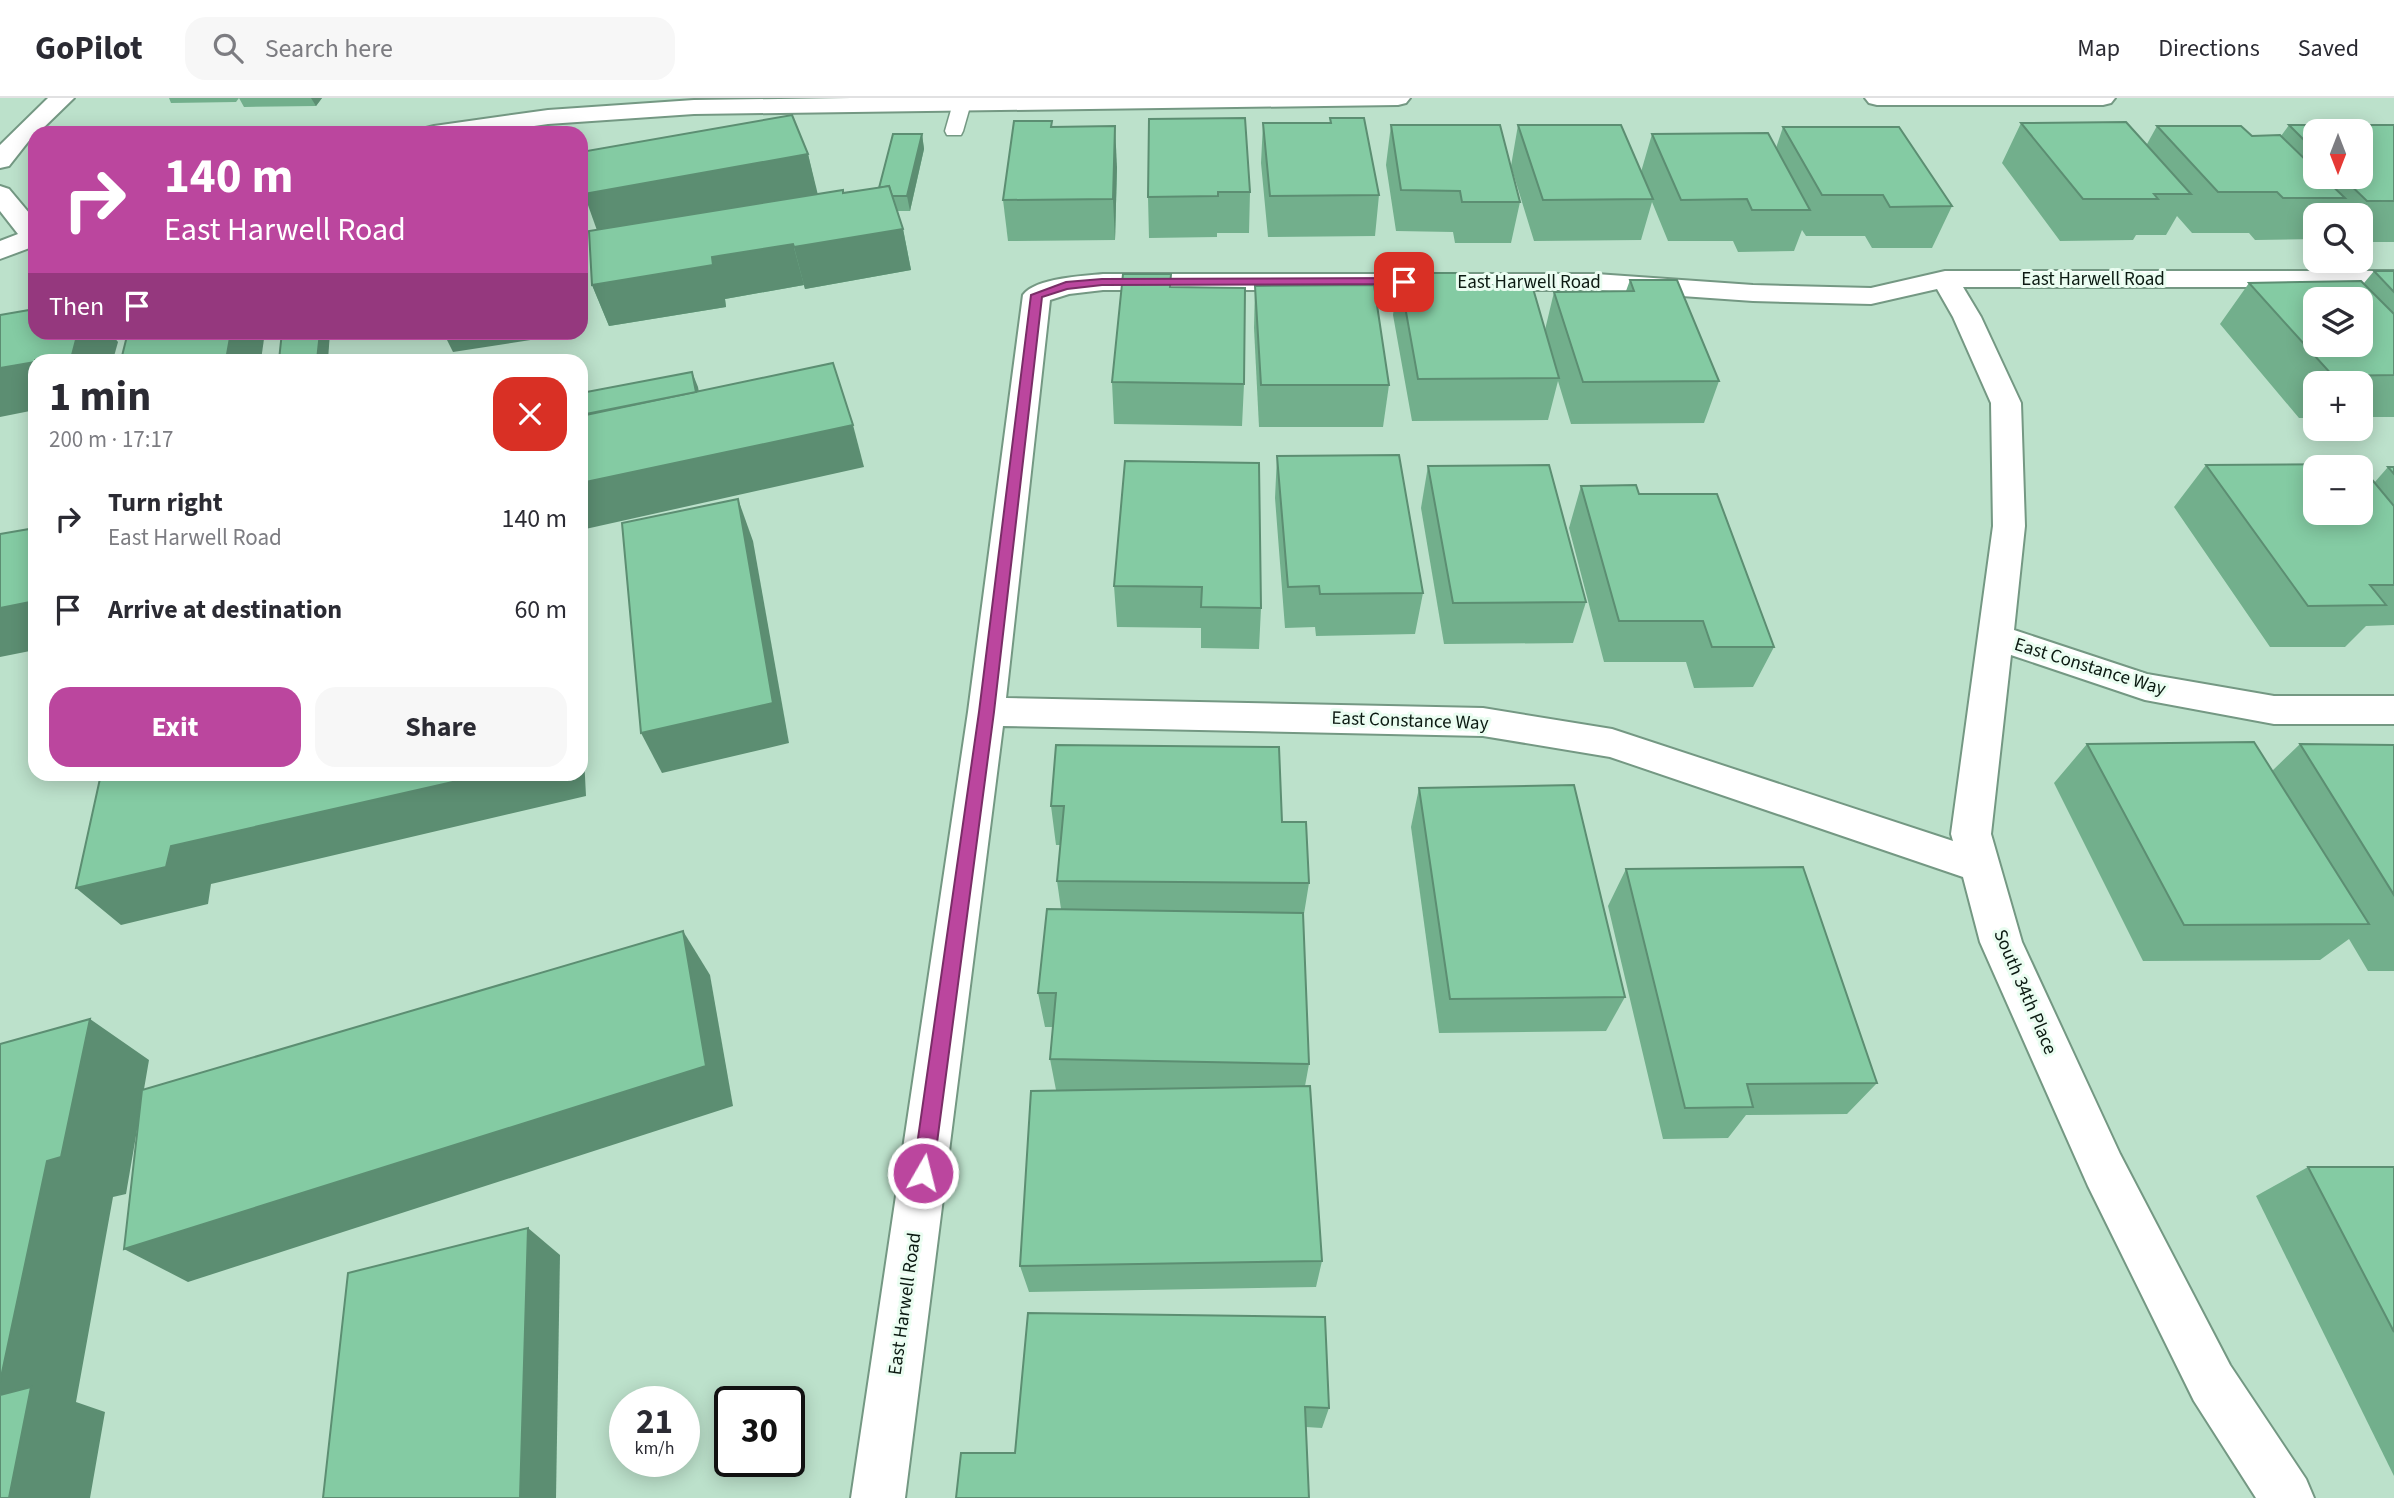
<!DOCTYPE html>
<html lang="en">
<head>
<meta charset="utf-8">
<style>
  body { margin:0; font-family:"Source Sans 3",sans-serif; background:#f7f7f7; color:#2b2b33; height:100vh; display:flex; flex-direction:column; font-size:26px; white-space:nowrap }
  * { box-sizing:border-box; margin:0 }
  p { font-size:23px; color:#7c7c81 }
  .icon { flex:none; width:38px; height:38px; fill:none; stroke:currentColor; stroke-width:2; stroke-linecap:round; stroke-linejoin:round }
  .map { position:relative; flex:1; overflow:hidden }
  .details { position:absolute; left:28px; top:256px; width:560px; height:427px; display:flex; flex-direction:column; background:#fff; border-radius:21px; box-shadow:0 4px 18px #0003 }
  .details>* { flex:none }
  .guide { position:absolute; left:28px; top:28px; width:560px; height:214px; border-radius:21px; box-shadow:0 4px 18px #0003; background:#bb469e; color:#fff; overflow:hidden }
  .needle { width:46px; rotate:180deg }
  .controls { position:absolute; left:2303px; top:21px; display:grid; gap:14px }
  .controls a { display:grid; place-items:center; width:70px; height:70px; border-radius:14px; background:#fff; box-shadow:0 4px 18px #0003; font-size:35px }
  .speed { position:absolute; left:609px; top:1288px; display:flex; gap:14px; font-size:35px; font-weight:700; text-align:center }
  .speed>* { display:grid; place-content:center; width:91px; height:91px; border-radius:50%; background:#fff; box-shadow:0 4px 18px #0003; line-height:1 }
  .speed small { font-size:18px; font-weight:400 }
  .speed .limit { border:4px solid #111; border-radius:10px; background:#fff; color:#111 }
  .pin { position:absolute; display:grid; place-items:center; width:60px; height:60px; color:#fff; margin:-30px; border-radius:14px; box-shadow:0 4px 10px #0006 }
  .me { position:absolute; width:77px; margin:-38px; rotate:8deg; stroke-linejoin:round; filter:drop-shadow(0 0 5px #0008) }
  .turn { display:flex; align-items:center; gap:24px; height:147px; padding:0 21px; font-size:32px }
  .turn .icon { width:91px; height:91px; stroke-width:2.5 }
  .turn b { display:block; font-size:49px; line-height:60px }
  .then { display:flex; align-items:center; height:66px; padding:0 21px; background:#0003; gap:14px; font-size:26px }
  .round { display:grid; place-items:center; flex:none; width:74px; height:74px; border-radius:21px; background:#f7f7f7 }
  .summary { display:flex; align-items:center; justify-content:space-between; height:119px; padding:0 21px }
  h1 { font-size:42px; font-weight:700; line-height:52px }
  .action { display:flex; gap:14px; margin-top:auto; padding:14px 21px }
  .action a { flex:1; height:80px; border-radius:21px; background:#bb469e; color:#fff; font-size:28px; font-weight:700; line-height:80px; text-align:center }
  .action a+a { background:#f7f7f7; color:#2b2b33 }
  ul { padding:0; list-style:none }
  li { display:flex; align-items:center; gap:21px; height:91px; padding:0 21px }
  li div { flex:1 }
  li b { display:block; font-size:26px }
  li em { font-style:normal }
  header { display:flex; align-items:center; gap:42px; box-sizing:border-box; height:98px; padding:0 35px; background:#fff; border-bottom:2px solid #e1e1e2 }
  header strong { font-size:33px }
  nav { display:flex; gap:38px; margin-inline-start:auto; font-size:24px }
  .search { width:490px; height:63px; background:#f7f7f7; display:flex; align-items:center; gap:18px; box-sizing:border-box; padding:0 24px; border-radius:21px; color:#7c7c81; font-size:26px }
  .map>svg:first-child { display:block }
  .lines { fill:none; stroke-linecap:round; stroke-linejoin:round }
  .service-casing { stroke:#749883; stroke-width:3 }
  .minor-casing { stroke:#749883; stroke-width:4 }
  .service { fill:#fff; fill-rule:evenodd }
  .minor { fill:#fff; fill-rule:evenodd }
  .wall { fill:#72af8c; fill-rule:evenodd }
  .shaded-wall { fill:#5c8e72 }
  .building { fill:#84cba3; stroke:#5c8e72; stroke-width:2; fill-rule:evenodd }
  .route { fill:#bb469e; stroke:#7a2e67; stroke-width:2 }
  .labels { text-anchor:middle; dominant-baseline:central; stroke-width:6; stroke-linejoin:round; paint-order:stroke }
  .street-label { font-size:19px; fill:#0c1a12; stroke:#eafdf1 }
</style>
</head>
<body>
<header>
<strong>GoPilot</strong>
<div class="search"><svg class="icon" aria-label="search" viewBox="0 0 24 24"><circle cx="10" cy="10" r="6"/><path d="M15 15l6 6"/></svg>Search here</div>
<nav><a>Map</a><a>Directions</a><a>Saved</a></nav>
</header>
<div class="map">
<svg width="2394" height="1400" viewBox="0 0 2394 1400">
  <rect width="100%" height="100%" fill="#bce1cb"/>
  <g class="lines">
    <defs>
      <polygon id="service" points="964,0 971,5 963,33 961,37 947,37 945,33 953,5 956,1"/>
      <g id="minor">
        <polygon points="48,0 74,0 38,35 35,35 9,68 0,70 0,47"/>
        <polygon points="851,0 1410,0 1406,5 1398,7 694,16 548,26 485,35 422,35 426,30 434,28 548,12 694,2"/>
        <polygon points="1865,0 2115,0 2111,5 2103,7 1877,7 1869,5"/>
        <polygon points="0,88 9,91 35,122 35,148 0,161 0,143 18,136 0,113"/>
        <path d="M1945,173h449v16h-431l18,30 40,86 4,123 -11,104 133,44 127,22h120v28h-120l-129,-24 -134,-45 -20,179 31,108 98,212 110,211 76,114 8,19h-58l-62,-97 -106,-215 -108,-244 -17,-65 -353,-120 -127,-21 -480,-10 -98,772h-54l117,-786 55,-417c12,-17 60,-19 80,-21h493l157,11 118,3zM1937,191l16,28 38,86 2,123 -42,308 2,7 -341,-112 -129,-21 -477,-10 44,-398 19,-6 34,-4h493l157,11 118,3z"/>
      </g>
    </defs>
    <use href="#service" class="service-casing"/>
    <use href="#minor" class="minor-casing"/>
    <use href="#service" class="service"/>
    <use href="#minor" class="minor"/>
  </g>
  <g class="wall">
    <polygon points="169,0 322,0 316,8 244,9 239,0 236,4 171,5"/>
    <polygon points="1330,20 1379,97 1375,138 1268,139 1261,65 1263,25 1330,25"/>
    <polygon points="1149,21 1250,94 1249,135 1217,135 1217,139 1149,140 1148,99"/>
    <path d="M2021,25l126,21 10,-18 95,10h29l8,-11h105v117h-33v-27h-46v24l-60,1 -6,-7h-57l-15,-17 -11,19h-30l-3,5 -73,1 -58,-78zM2315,33l46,46h-46z"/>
    <polygon points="1391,27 1520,104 1511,145 1455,145 1453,134 1396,133 1386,67"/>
    <polygon points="1518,27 1641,74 1652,36 1776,50 1783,29 1952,108 1932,150 1872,150 1865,138 1806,138 1802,132 1794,153 1738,154 1733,143 1668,143 1652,104 1641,142 1534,143 1511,68"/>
    <polygon points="1053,29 1117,69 1115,142 1008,143 1003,102"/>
    <polygon points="922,36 924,51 910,113 897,113 903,131 911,172 805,191 804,187 725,201 726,209 609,228 592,187 597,131 808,56 817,96 843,95 879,90"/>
    <polygon points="2374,173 2394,173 2394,319 2361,319 2361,285 2315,285 2315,320 2299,320 2220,226 2249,185 2364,185"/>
    <polygon points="1399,175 1463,187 1545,232 1554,194 1626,193 1630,182 1719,283 1704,325 1571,326 1558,283 1548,322 1412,323 1393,217"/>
    <polygon points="1171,176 1171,189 1244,286 1242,328 1114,326 1112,284"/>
    <polygon points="1255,188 1389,287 1383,329 1259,329 1254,230"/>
    <polygon points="1277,358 1423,495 1415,536 1316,538 1315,529 1285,530 1275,400"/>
    <polygon points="1259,365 1261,510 1259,551 1201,550 1201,530 1117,529 1114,488"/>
    <polygon points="2206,367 2374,385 2388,369 2394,369 2394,527 2366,528 2345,549 2270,549 2174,409"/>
    <polygon points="1428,368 1586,504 1573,545 1444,546 1421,410"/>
    <polygon points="1581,388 1639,396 1774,549 1753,589 1694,590 1686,564 1604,564 1569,430"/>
    <polygon points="2087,646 2272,673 2300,646 2394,647 2394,873 2368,873 2349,841 2320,862 2143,863 2054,685"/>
    <polygon points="1279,649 1282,724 1309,785 1303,822 1309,966 1305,988 1322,1163 1316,1189 1029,1194 1020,1168 1056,992 1050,961 1053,929 1045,929 1038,895 1061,811 1057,783 1060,747 1056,747 1051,708"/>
    <polygon points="1419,690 1625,899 1606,933 1439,935 1411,729"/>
    <polygon points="1626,771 1877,985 1847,1016 1746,1017 1728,1040 1663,1041 1608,808"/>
    <polygon points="2308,1069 2394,1069 2394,1378 2256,1098"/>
    <polygon points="1028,1215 1329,1310 1322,1330 1306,1329 1015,1355"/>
  </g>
  <g class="shaded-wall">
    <polygon points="311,0 322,0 316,8"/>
    <polygon points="1115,28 1117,69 1115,142 1113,101"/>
    <polygon points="922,36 924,51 910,113 907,98"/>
    <polygon points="808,56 818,97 599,138 584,96"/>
    <polygon points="903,131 911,172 805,191 794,149"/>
    <polygon points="793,146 804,187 725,201 726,209 609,228 592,187 712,159"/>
    <polygon points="78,234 110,234 118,244 113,262 42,262"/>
    <polygon points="231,234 265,234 261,262 226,262"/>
    <polygon points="320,234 330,234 328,262 317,262"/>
    <polygon points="443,234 550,234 550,239 453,254"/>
    <polygon points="35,264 35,312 0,319 0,270"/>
    <polygon points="692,274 698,289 702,310 581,334"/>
    <polygon points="853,327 864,369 581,432 581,385"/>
    <polygon points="738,401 753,443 789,645 662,675 641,635"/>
    <polygon points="35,503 35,552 0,559 0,510"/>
    <polygon points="581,600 586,698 211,786 208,806 121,827 76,790 171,748 488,676 581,676"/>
    <polygon points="683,833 710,877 733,1008 188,1184 124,1151"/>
    <polygon points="90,921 149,962 126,1096 113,1099 76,1304 105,1314 90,1400 9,1400 0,1299 0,1284 47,1063"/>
    <polygon points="528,1130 560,1157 556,1400 520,1400"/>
  </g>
  <g class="building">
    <polygon points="792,17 808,56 584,96 581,83 581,54"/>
    <polygon points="1245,20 1250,94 1218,94 1218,98 1148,99 1149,21"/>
    <polygon points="1330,20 1364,20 1379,97 1270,98 1263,25 1331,25"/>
    <polygon points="1014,23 1052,23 1051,29 1115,28 1113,101 1003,102"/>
    <polygon points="2126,24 2191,96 2154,96 2158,101 2083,101 2021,25"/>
    <polygon points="1391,27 1500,27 1520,104 1462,104 1460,93 1401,92"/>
    <polygon points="1518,27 1621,27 1653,101 1543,102"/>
    <polygon points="2289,27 2394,27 2394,103 2367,103 2342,79 2361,79 2361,33 2315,33 2315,53"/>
    <polygon points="2157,28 2241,28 2252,38 2280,37 2315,71 2315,79 2323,79 2345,100 2283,100 2277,94 2218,94"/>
    <polygon points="1783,29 1899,29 1952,108 1890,109 1883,97 1822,97"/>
    <polygon points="1768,35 1810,112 1752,112 1747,101 1681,102 1652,36"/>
    <polygon points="893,36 922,36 907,98 892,98 889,88 879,90"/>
    <polygon points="889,88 903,131 794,149 793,146 712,159 713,167 592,187 589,133 843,92 843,95"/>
    <polygon points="2374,173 2394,173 2394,194"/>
    <polygon points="1399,175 1459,175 1463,187 1532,187 1559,280 1418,281"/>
    <polygon points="1123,176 1171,176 1170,189 1245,190 1244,286 1112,284"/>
    <polygon points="1630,182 1677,182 1719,283 1583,284 1554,194 1634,193"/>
    <path d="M2361,183l33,33v61l-61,1 -84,-93zM2315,201h46v46h-46z"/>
    <polygon points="1374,187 1389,287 1261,287 1255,188"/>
    <polygon points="35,211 35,234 78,234 72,257 42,262 35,262 35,264 0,270 0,217"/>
    <polygon points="128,234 231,234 226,262 121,262"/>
    <polygon points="282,234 320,234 317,262 279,262"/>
    <polygon points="833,265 853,327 581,385 581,318"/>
    <polygon points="692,274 696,294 581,317 581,295"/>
    <polygon points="1399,357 1423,495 1320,496 1319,488 1288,489 1277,358"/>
    <polygon points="1125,363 1259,365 1261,510 1201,509 1202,489 1114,488"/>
    <path d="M2359,366l35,42v79h-24l16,20 -78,1 -102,-141zM2315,369h46v46h-46z"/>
    <polygon points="1549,367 1586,504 1453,505 1428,368"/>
    <polygon points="2388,369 2394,369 2394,376"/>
    <polygon points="1636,387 1639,396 1717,396 1774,549 1712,549 1703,523 1619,523 1581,388"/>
    <polygon points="738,401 773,605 641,635 622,425"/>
    <polygon points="35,430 35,503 0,510 0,436"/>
    <polygon points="2254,644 2369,826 2184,827 2087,646"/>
    <polygon points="2300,646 2394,647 2394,797"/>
    <polygon points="1056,647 1279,649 1282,724 1306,724 1309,785 1057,783 1064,708 1051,708"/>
    <polygon points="101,676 488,676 171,748 166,769 76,790"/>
    <polygon points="1574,687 1625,899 1450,901 1419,690"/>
    <polygon points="1803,769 1877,985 1747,986 1753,1009 1685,1010 1626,771"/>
    <polygon points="1047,811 1303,815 1309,966 1050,961 1056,895 1038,895"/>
    <polygon points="683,833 706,968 124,1151 142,992"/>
    <polygon points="90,921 61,1059 47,1063 0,1284 0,946"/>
    <polygon points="1310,988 1322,1163 1020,1168 1031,993"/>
    <polygon points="2308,1069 2394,1069 2394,1234"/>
    <polygon points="528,1130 520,1400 323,1400 348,1175"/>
    <polygon points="1028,1215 1325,1219 1329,1310 1305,1309 1309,1400 956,1400 961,1355 1015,1355"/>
    <polygon points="31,1289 9,1400 0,1400 0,1297"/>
  </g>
  <polygon class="route" points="1404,180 1408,181 1408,186 1102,187 1067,191 1042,199 994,614 933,1075 930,1081 923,1084 916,1081 913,1075 979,614 1031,197 1066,184 1102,181"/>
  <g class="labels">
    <g class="street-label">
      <text x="2093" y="181">East Harwell Road</text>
      <text x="1529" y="184">East Harwell Road</text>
      <text transform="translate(2090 569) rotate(17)">East Constance Way</text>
      <text transform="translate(1410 623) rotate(2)">East Constance Way</text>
      <text transform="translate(2025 894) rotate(67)">South 34th Place</text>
      <text transform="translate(905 1206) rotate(-82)">East Harwell Road</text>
    </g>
  </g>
</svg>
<div class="controls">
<a><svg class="needle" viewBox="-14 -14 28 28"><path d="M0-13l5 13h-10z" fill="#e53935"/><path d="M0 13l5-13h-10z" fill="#7c7c81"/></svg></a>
<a><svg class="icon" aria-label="search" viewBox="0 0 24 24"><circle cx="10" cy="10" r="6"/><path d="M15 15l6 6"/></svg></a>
<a><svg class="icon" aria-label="layers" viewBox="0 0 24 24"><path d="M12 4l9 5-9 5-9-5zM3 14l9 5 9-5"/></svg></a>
<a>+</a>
<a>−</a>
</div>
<div class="speed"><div>21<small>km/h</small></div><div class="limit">30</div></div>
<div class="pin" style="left:1404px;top:184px;background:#d93025"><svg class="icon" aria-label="arrive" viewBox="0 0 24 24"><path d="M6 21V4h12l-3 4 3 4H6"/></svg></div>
<svg class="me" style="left:923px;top:1075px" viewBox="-20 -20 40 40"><circle r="17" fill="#bb469e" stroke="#fff" stroke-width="3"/><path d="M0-11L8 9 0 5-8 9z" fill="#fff"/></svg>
<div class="guide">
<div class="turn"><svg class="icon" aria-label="right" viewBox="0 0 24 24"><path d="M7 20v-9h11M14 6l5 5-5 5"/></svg><div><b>140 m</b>East Harwell Road</div></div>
<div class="then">Then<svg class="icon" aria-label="arrive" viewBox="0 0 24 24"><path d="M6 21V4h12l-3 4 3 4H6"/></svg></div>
</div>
<section class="details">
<div class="summary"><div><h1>1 min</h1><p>200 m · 17:17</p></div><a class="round" style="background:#d93025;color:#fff"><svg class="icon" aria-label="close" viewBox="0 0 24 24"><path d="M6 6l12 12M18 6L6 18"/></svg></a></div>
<ul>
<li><svg class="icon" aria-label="right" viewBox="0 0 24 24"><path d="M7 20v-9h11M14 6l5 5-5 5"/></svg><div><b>Turn right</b><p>East Harwell Road</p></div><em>140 m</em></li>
<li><svg class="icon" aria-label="arrive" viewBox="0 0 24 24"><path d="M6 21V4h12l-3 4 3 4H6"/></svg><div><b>Arrive at destination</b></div><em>60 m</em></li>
</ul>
<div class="action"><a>Exit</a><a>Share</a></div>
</section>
</div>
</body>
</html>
